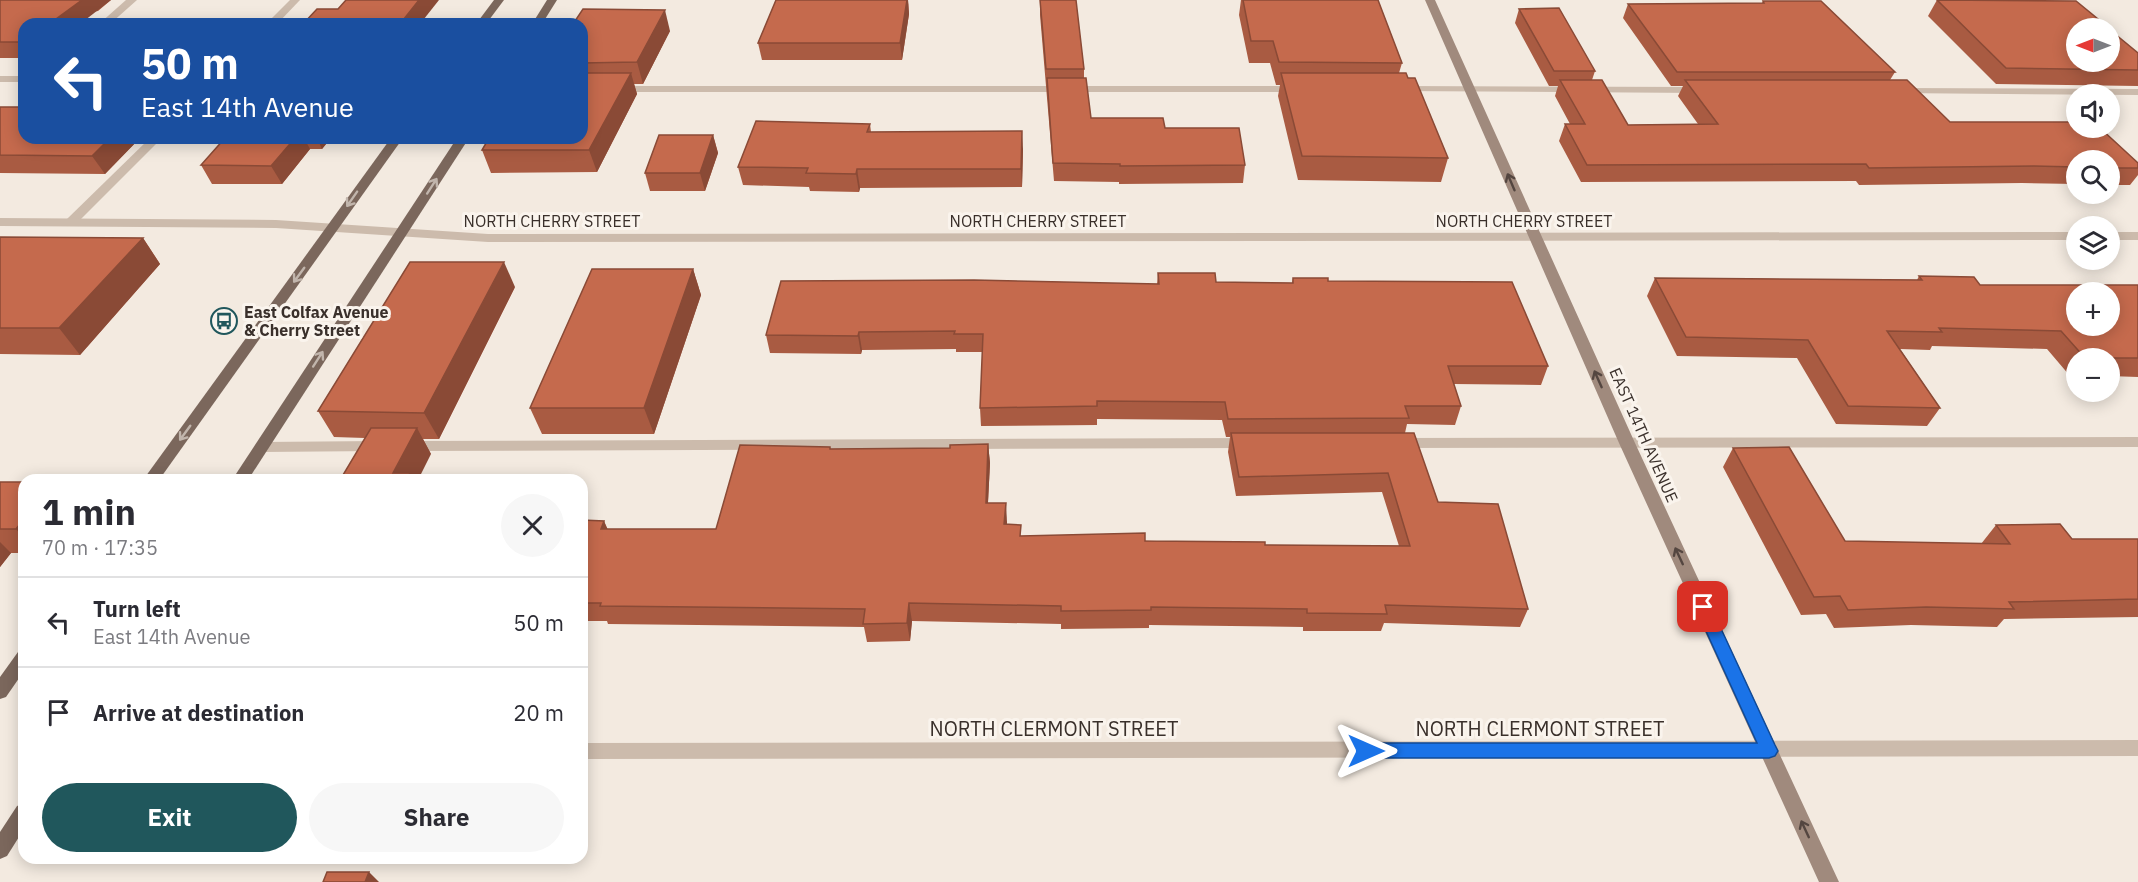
<!DOCTYPE html>
<html lang="en">
<head>
<meta charset="utf-8">
<style>
  body { margin:0; font-family:"IBM Plex Sans",sans-serif; background:#f7f7f7; color:#2b2b33; height:100vh; display:flex; flex-direction:column; font-size:22px; white-space:nowrap }
  * { box-sizing:border-box; margin:0 }
  p { font-size:20px; color:#7c7c81 }
  .icon { flex:none; width:33px; height:33px; fill:none; stroke:currentColor; stroke-width:2; stroke-linecap:round; stroke-linejoin:round }
  .map { position:relative; flex:1; overflow:hidden }
  .side { position:absolute; left:18px; top:474px; width:570px; height:390px; display:flex; flex-direction:column; background:#fff; border-radius:18px; box-shadow:0 3px 15px #0003 }
  .side>* { flex:none }
  .hud { position:absolute; left:18px; top:18px; width:570px; height:126px; border-radius:18px; box-shadow:0 3px 15px #0003; background:#1a4fa0; color:#fff; overflow:hidden }
  .needle { width:39px; rotate:270deg }
  .buttons { position:absolute; left:2066px; top:18px; display:grid; gap:12px }
  .buttons a { display:grid; place-items:center; width:54px; height:54px; border-radius:50%; background:#fff; box-shadow:0 3px 15px #0003; font-size:30px }
  .pin { position:absolute; display:grid; place-items:center; width:51px; height:51px; color:#fff; margin:-26px; border-radius:12px; box-shadow:0 3px 9px #0006 }
  .me { position:absolute; width:66px; margin:-33px; rotate:90deg; stroke-linejoin:round; filter:drop-shadow(0 0 4px #0008) }
  .turn { display:flex; align-items:center; gap:21px; height:126px; padding:0 24px; font-size:27px }
  .turn .icon { width:78px; height:78px; stroke-width:2.5 }
  .turn b { display:block; font-size:42px; line-height:51px }
  .round { display:grid; place-items:center; flex:none; width:63px; height:63px; border-radius:32px; background:#f7f7f7 }
  .headline { display:flex; align-items:center; justify-content:space-between; height:102px; padding:0 24px }
  h1 { font-size:36px; font-weight:700; line-height:45px }
  .action { display:flex; gap:12px; margin-top:auto; padding:12px 24px }
  .action a { flex:1; height:69px; border-radius:36px; background:#20575c; color:#fff; font-size:24px; font-weight:700; line-height:69px; text-align:center }
  .action a+a { background:#f7f7f7; color:#2b2b33 }
  ul { padding:0; list-style:none }
  li { display:flex; align-items:center; gap:18px; height:90px; padding:0 24px; border-top:2px solid #e1e1e2 }
  li div { flex:1 }
  li b { display:block; font-size:22px }
  li em { font-style:normal }
  .map>svg:first-child { display:block }
  .lines { fill:none; stroke-linecap:round; stroke-linejoin:round }
  .service { fill:#ccbbac; fill-rule:evenodd }
  .minor { fill:#ccbbac; fill-rule:evenodd }
  .secondary { fill:#a08a7d; fill-rule:evenodd }
  .primary { fill:#7b675c; fill-rule:evenodd }
  .wall { fill:#a95b42 }
  .shaded-wall { fill:#8a4a36 }
  .building { fill:#c56a4d; stroke:#8a4a36; stroke-width:1.5; fill-rule:evenodd }
  .oneway { stroke:#544640 }
  .oneway2 { stroke:#c1b5ac }
  .route { fill:#1a73e8; stroke:#114b97; stroke-width:1.5 }
  .labels { text-anchor:middle; dominant-baseline:central; stroke-width:6; stroke-linejoin:round; paint-order:stroke }
  .street-label { font-size:16px; fill:#3a302b; stroke:#faf4ed }
  .poi-label { font-size:16px; font-weight:bold; fill:#3a302b; stroke:#faf4ed; text-anchor:start }
  .near-street-label { font-size:20px; fill:#3a302b; stroke:#faf4ed }
</style>
</head>
<body>
<div class="map">
<svg width="2138" height="882" viewBox="0 0 2138 882">
  <rect width="100%" height="100%" fill="#f3eae0"/>
  <g class="lines">
    <g class="service">
      <polygon points="126,0 137,0 110,24 99,24"/>
      <polygon points="290,0 300,0 277,24 266,24"/>
      <rect x="0" y="76" width="24" height="6"/>
      <polygon points="582,86 1298,86 1303,89 1298,92 582,92"/>
      <polygon points="1400,86 1700,87 1705,90 1700,93 1396,91 1396,87"/>
      <polygon points="1898,88 2138,89 2138,95 1894,93 1894,89"/>
      <polygon points="150,138 162,138 75,225 67,225 65,222 67,219"/>
      <polygon points="2138,437 2138,447 1399,448 1394,447 1391,443 1394,439 1399,438"/>
      <polygon points="1249,438 1254,439 1257,443 1254,447 1249,448 406,451 401,450 398,446 401,442 406,441"/>
      <polygon points="379,441 384,442 387,446 384,450 379,451 262,452 257,451 254,447 257,443 262,442"/>
    </g>
    <g class="minor">
      <polygon points="0,218 276,220 488,234 2076,232 2076,240 488,242 276,228 0,226"/>
      <rect x="2109" y="232" width="29" height="8"/>
      <polygon points="2138,740 2138,756 582,759 582,743"/>
    </g>
    <polygon class="secondary" points="1425,0 1435,0 1635,443 1839,882 1819,882 1619,443"/>
    <g class="primary">
      <polygon points="494,0 504,0 486,24 476,24"/>
      <polygon points="547,0 557,0 542,24 532,24"/>
      <polygon points="391,138 403,138 159,480 143,480"/>
      <polygon points="457,138 469,138 248,480 232,480"/>
      <polygon points="24,650 24,671 6,697 0,699 0,677 18,652"/>
      <polygon points="24,803 24,829 7,856 0,859 0,832 17,806"/>
    </g>
  </g>
  <g class="wall">
    <polygon points="0,0 111,0 98,11 24,24 24,58 0,58"/>
    <polygon points="776,0 908,0 909,14 902,60 762,60 758,43"/>
    <polygon points="1040,0 1084,69 1084,78 1091,118 1165,128 1245,165 1243,183 1119,184 1119,182 1054,181 1040,15"/>
    <polygon points="1241,0 1378,0 1402,63 1399,73 1408,78 1448,158 1441,182 1298,180 1278,96 1280,85 1276,85 1270,63 1249,63 1239,15"/>
    <polygon points="1937,0 2138,53 2138,86 1996,84 1928,16"/>
    <polygon points="1763,1 1895,72 1890,80 1950,122 2138,163 2138,175 2130,185 2109,185 2109,160 2076,160 2076,184 2022,183 1859,185 1856,181 1581,182 1559,141 1565,124 1570,124 1555,96 1558,86 1549,86 1515,23 1519,9 1595,71 1592,80 1628,125 1698,124 1678,96 1683,86 1671,86 1623,18 1628,4 1762,3"/>
    <polygon points="582,24 670,31 643,84 634,84 637,94 597,172 491,173 482,150 582,138"/>
    <polygon points="0,107 24,138 140,138 105,174 0,173"/>
    <polygon points="870,124 871,132 1023,149 1022,187 860,188 859,192 810,191 809,187 743,185 738,167"/>
    <polygon points="713,135 718,153 705,191 650,191 645,173"/>
    <polygon points="225,138 331,138 322,149 310,149 282,184 212,184 201,165"/>
    <polygon points="0,237 143,238 160,264 80,355 0,354"/>
    <polygon points="693,269 701,295 654,434 542,434 530,408"/>
    <polygon points="1158,273 1216,282 1292,283 1293,278 1328,281 1548,366 1541,385 1454,384 1461,406 1455,425 1407,424 1405,433 1438,502 1528,609 1520,627 1384,623 1381,631 1303,631 1303,627 1149,625 1149,628 1061,629 1061,624 912,621 910,641 867,642 864,627 608,624 607,621 582,621 582,514 585,520 604,521 607,529 716,529 831,449 950,448 988,444 990,463 988,503 1007,522 1007,524 1021,536 1265,545 1399,546 1382,492 1236,496 1228,452 1230,437 1226,437 1222,420 1097,419 1097,425 981,426 980,408 983,352 956,352 956,349 862,350 861,354 770,353 766,335 1157,284"/>
    <polygon points="1919,276 1980,285 2138,285 2138,377 2109,376 2109,358 2076,358 2076,376 2070,376 2047,349 1932,346 1930,350 1900,349 1940,408 1927,426 1836,424 1797,358 1677,356 1647,296 1655,278 1917,280"/>
    <polygon points="515,287 439,439 423,439 431,454 365,438 334,437 318,411"/>
    <polygon points="1733,448 1845,541 1981,544 1996,525 2072,539 2138,539 2138,617 2004,619 1997,627 1911,625 1834,628 1826,614 1801,615 1723,467"/>
    <polygon points="0,482 24,482 24,553 11,553 0,567"/>
  </g>
  <g class="shaded-wall">
    <polygon points="82,0 111,0 80,24 49,24"/>
    <polygon points="419,0 439,0 420,24 400,24"/>
    <polygon points="907,0 908,0 909,14 902,60 900,43"/>
    <polygon points="665,10 670,31 643,84 637,62"/>
    <polygon points="631,73 637,94 597,172 589,150"/>
    <polygon points="1022,131 1023,149 1022,187 1021,169"/>
    <polygon points="713,135 718,153 705,191 700,173"/>
    <polygon points="110,138 140,138 105,174 92,156"/>
    <polygon points="295,138 304,138 310,149 282,184 271,166"/>
    <polygon points="317,138 331,138 322,149"/>
    <polygon points="857,169 860,188 859,192 856,174"/>
    <polygon points="143,238 160,264 80,355 59,328"/>
    <polygon points="504,262 515,287 439,439 424,413"/>
    <polygon points="693,269 701,295 654,434 644,408"/>
    <polygon points="859,332 862,350 861,354 858,336"/>
    <polygon points="417,428 431,454 418,480 397,480 393,473"/>
    <polygon points="988,444 990,463 987,521 986,503"/>
    <polygon points="1006,503 1007,522 1005,543 1004,524"/>
    <polygon points="24,519 24,538 16,529"/>
    <polygon points="604,521 612,539 601,529"/>
    <polygon points="0,542 11,553 0,567"/>
    <polygon points="909,603 912,621 910,641 907,623"/>
    <polygon points="369,872 379,882 365,882"/>
  </g>
  <g class="building">
    <polygon points="0,0 82,0 49,24 24,24 24,42 0,42"/>
    <polygon points="346,0 419,0 400,24 303,24 317,9 338,9"/>
    <polygon points="776,0 907,0 900,43 758,43"/>
    <polygon points="1040,0 1076,0 1084,69 1046,69"/>
    <polygon points="1243,0 1378,0 1402,63 1279,62 1273,41 1251,41"/>
    <polygon points="1937,0 2076,1 2109,28 2076,28 2076,62 2109,62 2109,29 2138,53 2138,70 2006,68"/>
    <polygon points="1763,1 1821,1 1895,72 1677,72 1628,4 1764,3"/>
    <polygon points="1559,8 1595,71 1554,71 1519,9"/>
    <polygon points="583,9 665,10 637,62 582,63 582,24 573,24"/>
    <polygon points="582,73 631,73 589,150 482,150 489,138 582,138"/>
    <polygon points="1281,73 1406,73 1408,78 1415,78 1448,158 1302,156"/>
    <polygon points="1047,78 1086,78 1091,118 1163,118 1165,128 1239,128 1245,165 1120,166 1120,164 1053,163"/>
    <polygon points="1560,80 1602,80 1628,125 1718,124 1685,80 1907,80 1950,122 2076,122 2076,128 2100,128 2138,163 2138,168 2109,168 2109,160 2076,160 2076,167 2034,166 1869,168 1866,164 1587,165 1565,124 1585,124"/>
    <polygon points="0,107 24,107 24,138 110,138 92,156 0,155"/>
    <polygon points="756,121 870,124 867,132 1022,131 1021,169 857,169 856,174 806,173 808,168 738,167"/>
    <polygon points="659,135 713,135 700,173 645,173"/>
    <polygon points="225,138 295,138 271,166 201,165"/>
    <polygon points="0,237 143,238 59,328 0,328"/>
    <polygon points="410,262 504,262 424,413 318,411"/>
    <polygon points="592,269 693,269 644,408 530,408"/>
    <polygon points="1158,273 1215,273 1216,282 1293,283 1293,278 1328,278 1328,281 1512,282 1548,366 1448,366 1461,406 1405,406 1409,418 1228,419 1225,402 1097,401 1097,406 980,408 983,334 954,334 955,331 859,332 858,336 766,335 781,281 974,280 1159,284"/>
    <path d="M1919,276l55,1 6,8h158v73h-53l-24,-27 -122,-3 3,4 -55,-1 53,77 -92,-2 -40,-66 -122,-3 -31,-59 267,2zM2076,292h33v34h-33z"/>
    <polygon points="371,428 417,428 393,473 410,473 406,480 340,480"/>
    <polygon points="1231,433 1414,433 1438,502 1498,504 1528,609 1385,605 1387,614 1307,613 1307,609 1151,607 1151,610 1061,611 1061,606 909,603 907,623 863,624 865,609 600,606 601,603 582,603 582,520 604,521 601,529 716,529 740,445 830,447 830,449 950,448 950,445 988,444 986,503 1006,503 1004,524 1021,525 1020,536 1145,533 1145,541 1265,542 1265,545 1410,546 1388,473 1239,477"/>
    <polygon points="1789,447 1845,541 2010,544 1996,525 2060,524 2072,539 2138,539 2138,599 2009,602 2014,609 1926,607 1848,610 1840,596 1814,597 1733,448"/>
    <polygon points="0,482 24,482 24,519 16,529 0,529"/>
    <polygon points="327,872 369,872 365,882 323,882"/>
  </g>
  <defs><path id="oneway-shaft" d="M-6 0H5M1.5-3L5.5 0L1.5 3" fill="none" stroke-width="1.6" stroke-linecap="round" stroke-linejoin="round" transform="scale(1.5)"/></defs>
  <g class="oneway">
    <use href="#oneway-shaft" transform="translate(1511 182) rotate(-113)"/>
    <use href="#oneway-shaft" transform="translate(1598 379) rotate(-114)"/>
    <use href="#oneway-shaft" transform="translate(1679 556) rotate(-115)"/>
    <use href="#oneway-shaft" transform="translate(1805 829) rotate(-115)"/>
  </g>
  <g class="oneway2">
    <use href="#oneway-shaft" transform="translate(432 186) rotate(-57)"/>
    <use href="#oneway-shaft" transform="translate(352 199) rotate(125)"/>
    <use href="#oneway-shaft" transform="translate(299 275) rotate(126)"/>
    <use href="#oneway-shaft" transform="translate(318 359) rotate(-57)"/>
    <use href="#oneway-shaft" transform="translate(185 433) rotate(126)"/>
  </g>
  <polygon class="route" points="1703,601 1708,602 1711,607 1775,745 1778,751 1775,756 1769,758 1366,758 1360,756 1357,751 1360,745 1366,743 1757,743 1695,607 1697,602"/>
  <defs>
    <symbol id="bus-ring" viewBox="-11 -11 22 22"><circle r="9.5" fill="#faf4ed" stroke="#20575c" stroke-width="1.5"/><path d="M-5-6H5V4H4V6H2V4H-2V6H-4V4H-5ZM-3.5-4V0h7V-4ZM-3.5 1.2v1.5H-2V1.2ZM2 1.2v1.5H3.5V1.2Z" fill="#20575c"/></symbol>
  </defs>
  <g fill-rule="evenodd">
    <use href="#bus-ring" x="209" y="306" width="30" height="30"/>
  </g>
  <g class="labels">
    <g class="street-label">
      <text x="552" y="221">NORTH CHERRY STREET</text>
      <text x="1038" y="221">NORTH CHERRY STREET</text>
      <text x="1524" y="221">NORTH CHERRY STREET</text>
      <text transform="translate(1644 435) rotate(66)">EAST 14TH AVENUE</text>
    </g>
    <g class="poi-label">
      <text x="244" y="312">East Colfax Avenue<tspan x="244" dy="18">&amp; Cherry Street</tspan></text>
    </g>
    <g class="near-street-label">
      <text x="1054" y="728">NORTH CLERMONT STREET</text>
      <text x="1540" y="728">NORTH CLERMONT STREET</text>
    </g>
  </g>
</svg>
<div class="buttons">
<a><svg class="needle" viewBox="-14 -14 28 28"><path d="M0-13l5 13h-10z" fill="#e53935"/><path d="M0 13l5-13h-10z" fill="#7c7c81"/></svg></a>
<a><svg class="icon" aria-label="sound" viewBox="0 0 24 24"><path d="M4 9h4l5-4v14l-5-4H4zM17 9q2 3 0 6"/></svg></a>
<a><svg class="icon" aria-label="search" viewBox="0 0 24 24"><circle cx="10" cy="10" r="6"/><path d="M15 15l6 6"/></svg></a>
<a><svg class="icon" aria-label="layers" viewBox="0 0 24 24"><path d="M12 4l9 5-9 5-9-5zM3 14l9 5 9-5"/></svg></a>
<a>+</a>
<a>−</a>
</div>
<div class="pin" style="left:1703px;top:607px;background:#d93025"><svg class="icon" aria-label="arrive" viewBox="0 0 24 24"><path d="M6 21V4h12l-3 4 3 4H6"/></svg></div>
<svg class="me" style="left:1366px;top:751px" viewBox="-20 -20 40 40"><path d="M0-17L14 15 0 8-14 15z" fill="#1a73e8" stroke="#fff" stroke-width="4"/></svg>
<div class="hud">
<div class="turn"><svg class="icon" aria-label="left" viewBox="0 0 24 24"><path d="M17 20v-9H6M10 6l-5 5 5 5"/></svg><div><b>50 m</b>East 14th Avenue</div></div>
</div>
<section class="side">
<div class="headline"><div><h1>1 min</h1><p>70 m · 17:35</p></div><a class="round"><svg class="icon" aria-label="close" viewBox="0 0 24 24"><path d="M6 6l12 12M18 6L6 18"/></svg></a></div>
<ul>
<li><svg class="icon" aria-label="left" viewBox="0 0 24 24"><path d="M17 20v-9H6M10 6l-5 5 5 5"/></svg><div><b>Turn left</b><p>East 14th Avenue</p></div><em>50 m</em></li>
<li><svg class="icon" aria-label="arrive" viewBox="0 0 24 24"><path d="M6 21V4h12l-3 4 3 4H6"/></svg><div><b>Arrive at destination</b></div><em>20 m</em></li>
</ul>
<div class="action"><a>Exit</a><a>Share</a></div>
</section>
</div>
</body>
</html>
